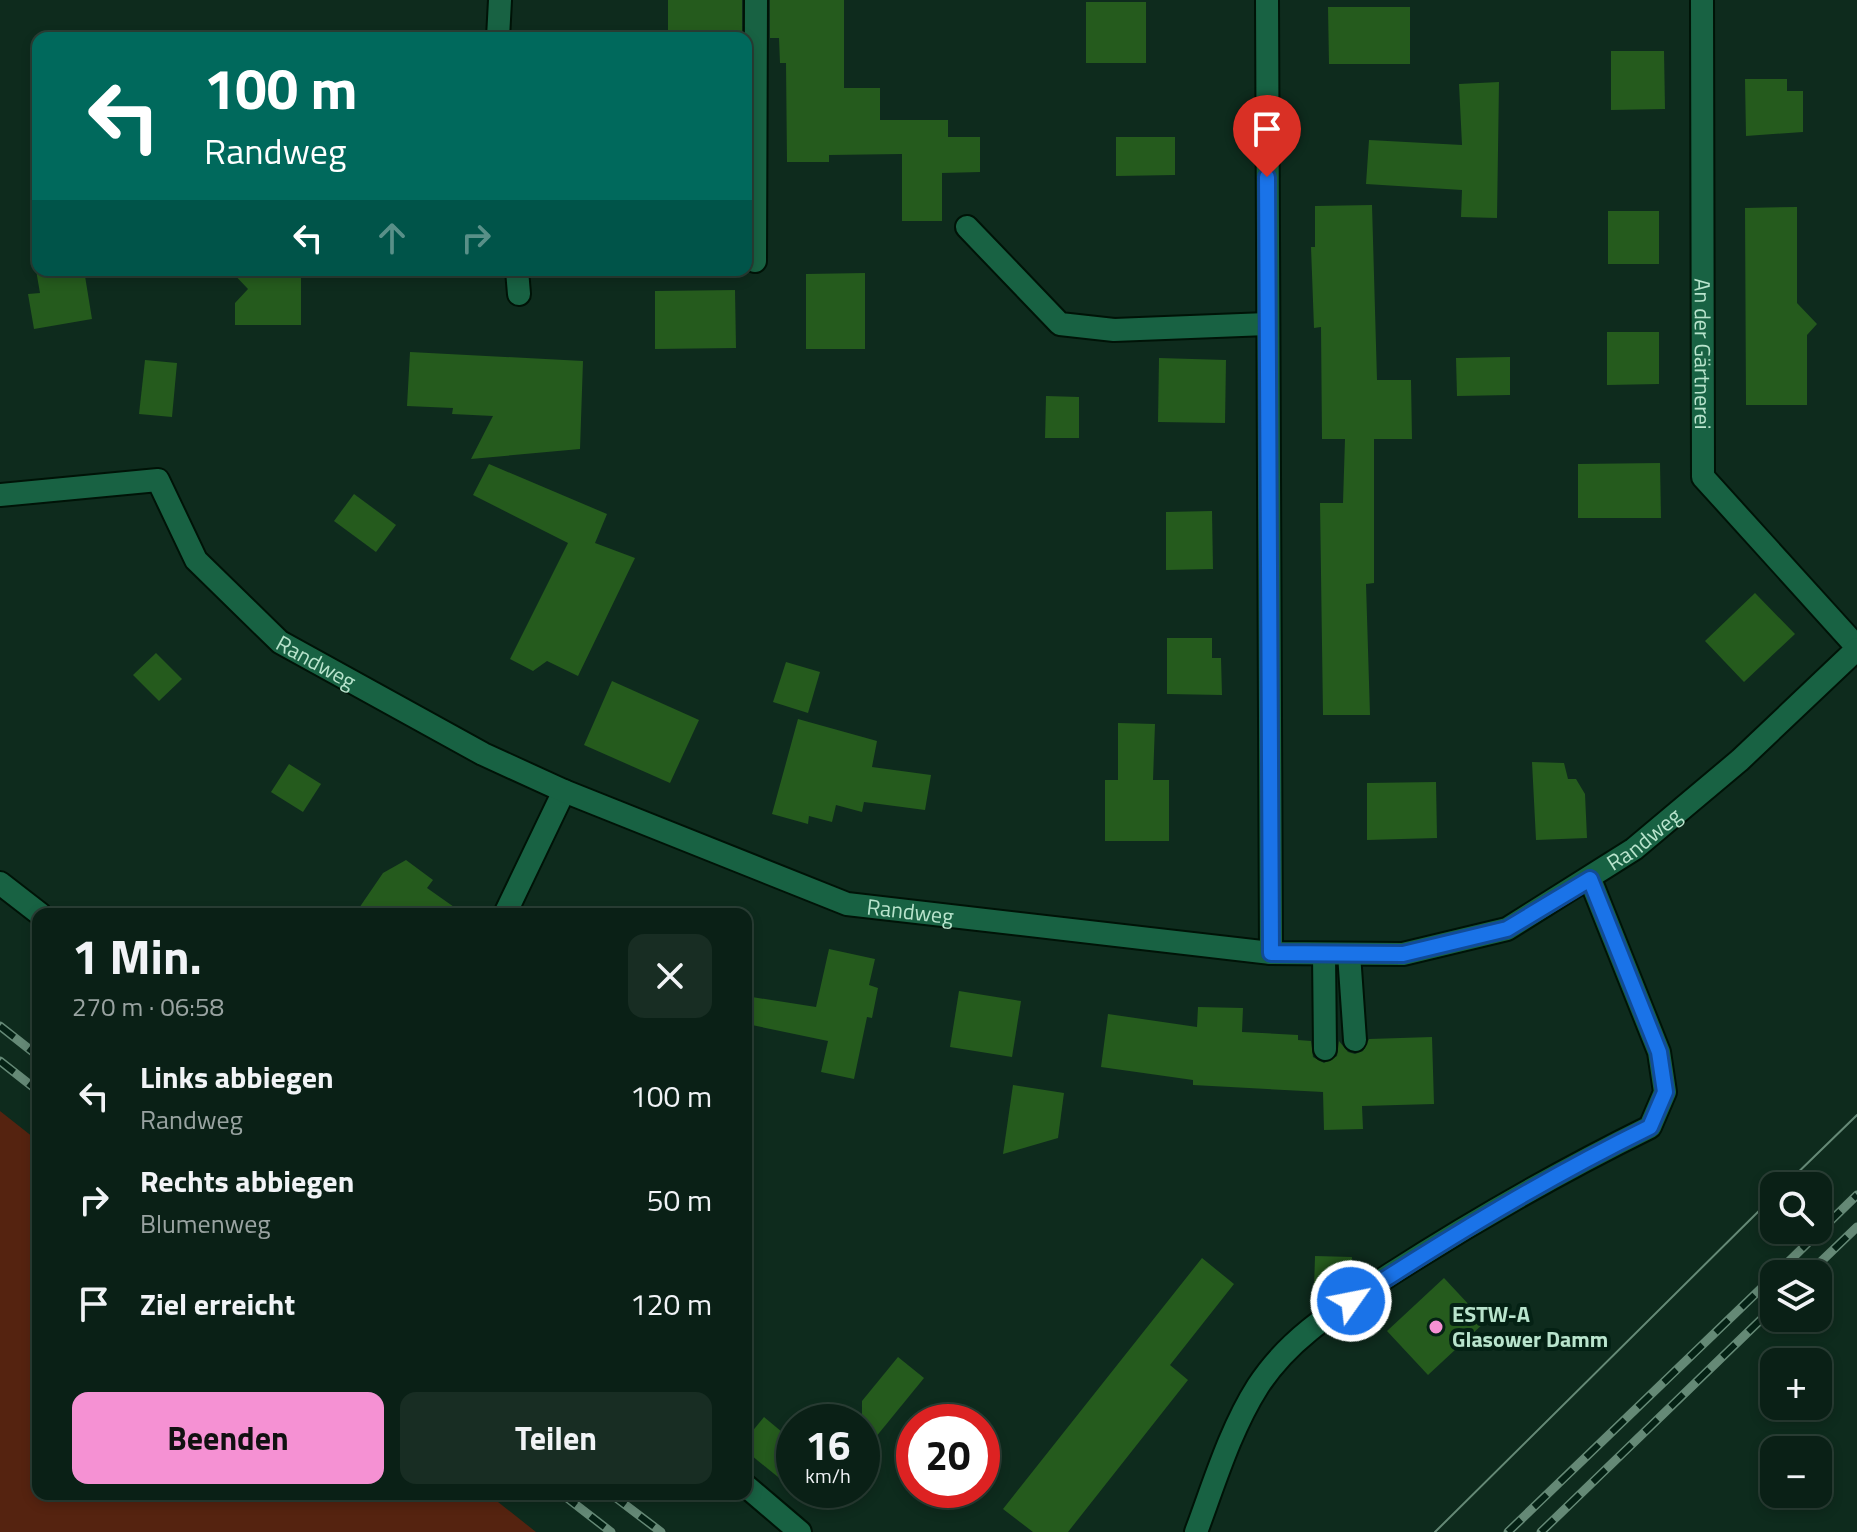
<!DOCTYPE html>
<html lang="de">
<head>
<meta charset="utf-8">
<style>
  body { margin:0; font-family:"Titillium Web",sans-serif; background:#182d23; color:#f1f3f6; height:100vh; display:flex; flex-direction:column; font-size:30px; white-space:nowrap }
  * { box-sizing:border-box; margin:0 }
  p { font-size:26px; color:#99a3a1 }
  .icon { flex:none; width:44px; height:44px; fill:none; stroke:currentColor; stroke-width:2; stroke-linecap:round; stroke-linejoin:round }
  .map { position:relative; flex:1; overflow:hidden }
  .side { position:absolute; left:32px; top:908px; width:720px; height:592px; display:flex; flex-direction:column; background:#0a2016; border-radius:16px; box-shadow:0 4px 12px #0003,0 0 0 2px #2a3e35 }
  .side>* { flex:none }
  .hud { position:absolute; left:32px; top:32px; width:720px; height:244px; border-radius:16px; box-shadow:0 4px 12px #0003,0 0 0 2px #2a3e35; background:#00695c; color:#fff; overflow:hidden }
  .buttons { position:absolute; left:1760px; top:1172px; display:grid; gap:16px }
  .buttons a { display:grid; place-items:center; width:72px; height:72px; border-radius:16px; background:#0a2016; box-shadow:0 4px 12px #0003,0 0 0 2px #2a3e35; font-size:40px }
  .speed { position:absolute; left:776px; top:1404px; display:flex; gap:16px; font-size:40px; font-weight:700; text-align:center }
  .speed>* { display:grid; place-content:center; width:104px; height:104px; border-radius:50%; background:#0a2016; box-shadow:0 4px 12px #0003,0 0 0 2px #2a3e35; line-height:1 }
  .speed small { font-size:20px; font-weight:400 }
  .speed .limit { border:12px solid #d22; background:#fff; color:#111 }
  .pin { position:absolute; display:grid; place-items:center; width:68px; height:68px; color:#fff; margin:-82px -34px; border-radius:50% 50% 50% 0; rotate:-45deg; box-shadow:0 0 8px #0007 }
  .pin .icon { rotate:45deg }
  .me { position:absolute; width:88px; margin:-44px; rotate:57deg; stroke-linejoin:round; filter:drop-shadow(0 0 6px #0008) }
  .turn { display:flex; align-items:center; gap:28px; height:168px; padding:0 40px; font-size:36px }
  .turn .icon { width:104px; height:104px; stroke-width:2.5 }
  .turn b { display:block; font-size:56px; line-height:68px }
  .lanes { display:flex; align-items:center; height:76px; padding:0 40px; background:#0003; justify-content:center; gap:40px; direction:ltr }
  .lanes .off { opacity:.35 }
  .round { display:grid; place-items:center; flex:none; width:84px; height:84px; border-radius:16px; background:#182d23 }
  .head { display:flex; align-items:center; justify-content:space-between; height:136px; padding:0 40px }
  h1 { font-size:48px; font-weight:700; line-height:60px }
  .action { display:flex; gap:16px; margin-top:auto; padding:16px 40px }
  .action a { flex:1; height:92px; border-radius:16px; background:#f591d3; color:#111; font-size:32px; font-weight:700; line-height:92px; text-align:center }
  .action a+a { background:#182d23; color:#f1f3f6 }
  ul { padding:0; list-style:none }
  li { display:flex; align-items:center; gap:24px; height:104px; padding:0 40px }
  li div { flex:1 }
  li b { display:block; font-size:30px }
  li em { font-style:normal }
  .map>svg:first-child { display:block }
  .green { fill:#552310 }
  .building { fill:#255b1d }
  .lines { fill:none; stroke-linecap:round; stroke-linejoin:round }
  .service-casing { stroke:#001307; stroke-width:26 }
  .minor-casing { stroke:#001307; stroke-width:26 }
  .service { stroke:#186243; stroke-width:22 }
  .minor { stroke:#186243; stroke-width:22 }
  .tram { stroke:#658976; stroke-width:2 }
  .rail-casing { stroke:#658976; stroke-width:9 }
  .rail { stroke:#042114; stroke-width:6; stroke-dasharray:18; stroke-linecap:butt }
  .route-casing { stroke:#114b97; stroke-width:20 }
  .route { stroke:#1a73e8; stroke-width:14 }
  .poi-dot { fill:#f591d3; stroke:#042114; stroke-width:3 }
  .labels { text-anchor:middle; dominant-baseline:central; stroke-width:8; stroke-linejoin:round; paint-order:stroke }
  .street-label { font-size:22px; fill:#b9e4cd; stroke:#042114 }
  .poi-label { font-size:22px; font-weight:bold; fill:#b9e4cd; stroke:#042114; text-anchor:start }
</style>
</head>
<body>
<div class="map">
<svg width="1857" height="1532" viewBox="0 0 1857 1532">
  <rect width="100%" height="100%" fill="#0e2b1d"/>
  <polygon class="green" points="0,1111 38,1141 38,1494 488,1494 536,1532 0,1532"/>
  <g class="building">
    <rect x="668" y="0" width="74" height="38"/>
    <polygon points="770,0 844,0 844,88 880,88 880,120 948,120 948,137 980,137 980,172 942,173 942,221 902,221 902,154 829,155 829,162 787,162 786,63 780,63 779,38 770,38"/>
    <rect x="1086" y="2" width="60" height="61"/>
    <polygon points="1328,7 1410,7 1410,64 1329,64"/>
    <polygon points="1611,51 1664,51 1665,109 1611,110"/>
    <polygon points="1745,79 1787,79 1787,91 1803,91 1803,132 1746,136"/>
    <polygon points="1499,82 1497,218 1461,217 1462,190 1366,184 1369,140 1462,145 1459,84"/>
    <polygon points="1116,137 1175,137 1175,175 1116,176"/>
    <polygon points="1372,205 1377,380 1411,380 1412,439 1374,439 1374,583 1366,584 1370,715 1323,715 1320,503 1343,503 1345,439 1322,439 1321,327 1314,328 1311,247 1315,247 1315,206"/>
    <polygon points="1797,207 1797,303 1817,324 1807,335 1807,405 1746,405 1745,208"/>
    <rect x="1608" y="211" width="51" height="53"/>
    <polygon points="36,270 84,270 92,319 34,329 28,294 40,293"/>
    <polygon points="230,270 301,270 301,325 235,325 235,303 248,289"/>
    <polygon points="865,273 865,349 806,349 806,274"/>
    <polygon points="735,290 736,348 655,349 655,291"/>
    <polygon points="1607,332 1659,332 1659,384 1607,385"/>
    <polygon points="410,352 583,361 580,449 471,459 493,416 452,414 453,408 407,406"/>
    <polygon points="1510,357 1510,395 1457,396 1456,358"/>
    <polygon points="1159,358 1226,360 1225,423 1158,422"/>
    <polygon points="145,360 177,363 172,417 139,414"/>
    <polygon points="1046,396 1079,397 1079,438 1045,438"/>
    <polygon points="1660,463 1661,518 1578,518 1578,464"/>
    <polygon points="489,464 607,514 595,543 635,558 578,676 547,661 533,671 510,659 568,543 473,495"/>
    <polygon points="354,494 396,525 376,552 334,521"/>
    <polygon points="1212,511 1213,569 1166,570 1166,512"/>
    <polygon points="1755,593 1795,634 1744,682 1705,641"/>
    <polygon points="1167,638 1212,638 1212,658 1221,658 1222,695 1167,694"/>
    <polygon points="156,653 182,679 159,701 133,675"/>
    <polygon points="786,662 820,672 808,713 773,702"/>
    <polygon points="612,681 699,720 670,783 584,745"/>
    <polygon points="798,719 877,741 872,767 931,775 925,810 864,802 862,812 836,805 832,822 809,816 808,824 772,814"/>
    <polygon points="1118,723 1155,724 1153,780 1169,780 1169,841 1105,841 1105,780 1118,780"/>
    <polygon points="1532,762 1564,763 1568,779 1576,779 1585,794 1587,838 1536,840"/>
    <polygon points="289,764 321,784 303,812 271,792"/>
    <polygon points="1436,782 1437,838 1367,840 1367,783"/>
    <polygon points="406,860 433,880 427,888 464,914 355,914 383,873"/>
    <polygon points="829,949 875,959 869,985 878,988 872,1018 867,1017 854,1079 821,1072 828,1041 747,1024 752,997 816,1007"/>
    <polygon points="959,991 1021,1001 1012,1057 950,1047"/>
    <polygon points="1198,1007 1243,1008 1242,1032 1298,1035 1298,1040 1311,1041 1313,1057 1324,1063 1337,1056 1339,1041 1348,1052 1355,1054 1363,1051 1369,1039 1432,1037 1434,1104 1362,1106 1363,1129 1324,1130 1323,1092 1193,1085 1193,1080 1101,1067 1108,1014 1197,1027"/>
    <polygon points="1013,1085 1064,1093 1058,1138 1003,1154"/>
    <polygon points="1315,1256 1352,1257 1351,1283 1339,1291 1314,1290"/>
    <polygon points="1202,1258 1234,1284 1170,1365 1188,1380 1068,1532 1033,1532 1003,1509"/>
    <polygon points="1444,1278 1485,1322 1428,1375 1387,1331"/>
    <polygon points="898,1357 924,1378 862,1454 862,1401"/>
    <polygon points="764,1417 794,1442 794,1490 746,1451 746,1439"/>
  </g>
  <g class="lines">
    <defs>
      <g id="service">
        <polyline points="498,38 500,0"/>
        <polyline points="967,227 1060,324 1114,330 1267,324"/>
        <polyline points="755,261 756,0"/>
        <polyline points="517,270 519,294"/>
        <polyline points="0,883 40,914"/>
        <polyline points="505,914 564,791"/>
        <polyline points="1324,954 1325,1049"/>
        <polyline points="1349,954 1355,1040"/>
        <polyline points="746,1486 800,1532"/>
        <path d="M1196,1532c18,-48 34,-102 62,-146 33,-51 83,-79 133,-112 84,-54 170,-103 259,-147l15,-35 -6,-40 -69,-173"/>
      </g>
      <g id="minor">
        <polyline points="1267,0 1271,953"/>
        <path id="s1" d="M1702,0l1,477 154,170"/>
        <path id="s2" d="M0,495l158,-15 38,80 84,82 203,112 81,37 283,113 424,49 132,1 104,-25 127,-80 106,-89 117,-111"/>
      </g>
    </defs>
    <use href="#service" class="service-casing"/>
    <use href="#minor" class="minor-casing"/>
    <use href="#service" class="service"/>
    <use href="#minor" class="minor"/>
    <g class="tram">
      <polyline points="1784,1186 1857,1115"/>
      <polyline points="1435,1532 1774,1196"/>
    </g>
    <defs>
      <g id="rail">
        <polyline points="0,1026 38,1056"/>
        <polyline points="0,1061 38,1091"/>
        <polyline points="1776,1274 1857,1195"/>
        <polyline points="1808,1274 1857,1227"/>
        <polyline points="562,1494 611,1532"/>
        <polyline points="611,1494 661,1532"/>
        <polyline points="1508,1532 1774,1276"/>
        <polyline points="1541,1532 1774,1307"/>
      </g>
    </defs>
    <use href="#rail" class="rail-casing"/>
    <use href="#rail" class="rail"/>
  </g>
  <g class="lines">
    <defs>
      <path id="route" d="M1267,177l4,776 132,1 104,-25 83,-50 69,173 6,40 -15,35c-104,51 -202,111 -299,174"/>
    </defs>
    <use href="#route" class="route-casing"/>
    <use href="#route" class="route"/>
  </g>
  <circle class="poi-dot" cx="1436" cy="1327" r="8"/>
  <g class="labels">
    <g class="street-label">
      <text stroke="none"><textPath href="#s1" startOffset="354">An der Gärtnerei</textPath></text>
      <text stroke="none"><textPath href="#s2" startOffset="406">Randweg</textPath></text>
      <text stroke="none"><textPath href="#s2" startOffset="1820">Randweg</textPath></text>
      <text stroke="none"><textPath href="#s2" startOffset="1054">Randweg</textPath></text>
    </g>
    <g class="poi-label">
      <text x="1452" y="1314">ESTW-A<tspan x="1452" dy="25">Glasower Damm</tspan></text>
    </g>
  </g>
</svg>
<div class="buttons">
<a><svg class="icon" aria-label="search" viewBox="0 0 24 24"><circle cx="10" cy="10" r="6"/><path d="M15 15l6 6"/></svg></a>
<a><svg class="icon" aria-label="layers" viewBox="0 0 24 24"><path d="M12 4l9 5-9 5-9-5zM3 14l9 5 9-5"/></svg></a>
<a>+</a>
<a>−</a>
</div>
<div class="speed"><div>16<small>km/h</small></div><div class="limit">20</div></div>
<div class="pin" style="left:1267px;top:177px;background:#d93025"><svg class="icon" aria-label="arrive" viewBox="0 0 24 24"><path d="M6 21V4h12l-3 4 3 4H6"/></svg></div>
<svg class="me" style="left:1351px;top:1301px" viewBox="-20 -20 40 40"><circle r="17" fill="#1a73e8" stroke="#fff" stroke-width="3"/><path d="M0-11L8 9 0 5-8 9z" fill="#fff"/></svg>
<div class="hud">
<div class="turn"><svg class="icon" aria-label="left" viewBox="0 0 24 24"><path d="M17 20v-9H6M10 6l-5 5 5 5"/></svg><div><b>100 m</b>Randweg</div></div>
<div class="lanes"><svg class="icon" aria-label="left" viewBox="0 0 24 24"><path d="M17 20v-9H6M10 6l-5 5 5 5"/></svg><svg class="icon off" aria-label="ahead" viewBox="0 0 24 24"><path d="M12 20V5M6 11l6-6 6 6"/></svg><svg class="icon off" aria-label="right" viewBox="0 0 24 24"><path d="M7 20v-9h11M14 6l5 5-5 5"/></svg></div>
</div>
<section class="side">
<div class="head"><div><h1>1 Min.</h1><p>270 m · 06:58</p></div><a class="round"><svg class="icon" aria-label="close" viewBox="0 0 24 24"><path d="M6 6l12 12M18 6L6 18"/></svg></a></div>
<ul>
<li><svg class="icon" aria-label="left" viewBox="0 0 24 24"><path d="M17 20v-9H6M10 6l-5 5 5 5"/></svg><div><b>Links abbiegen</b><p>Randweg</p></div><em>100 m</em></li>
<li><svg class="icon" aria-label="right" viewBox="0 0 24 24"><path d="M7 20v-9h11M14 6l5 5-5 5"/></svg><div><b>Rechts abbiegen</b><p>Blumenweg</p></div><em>50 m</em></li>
<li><svg class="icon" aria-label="arrive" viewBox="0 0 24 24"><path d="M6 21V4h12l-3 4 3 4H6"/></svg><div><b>Ziel erreicht</b></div><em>120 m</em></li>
</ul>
<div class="action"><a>Beenden</a><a>Teilen</a></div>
</section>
</div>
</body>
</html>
